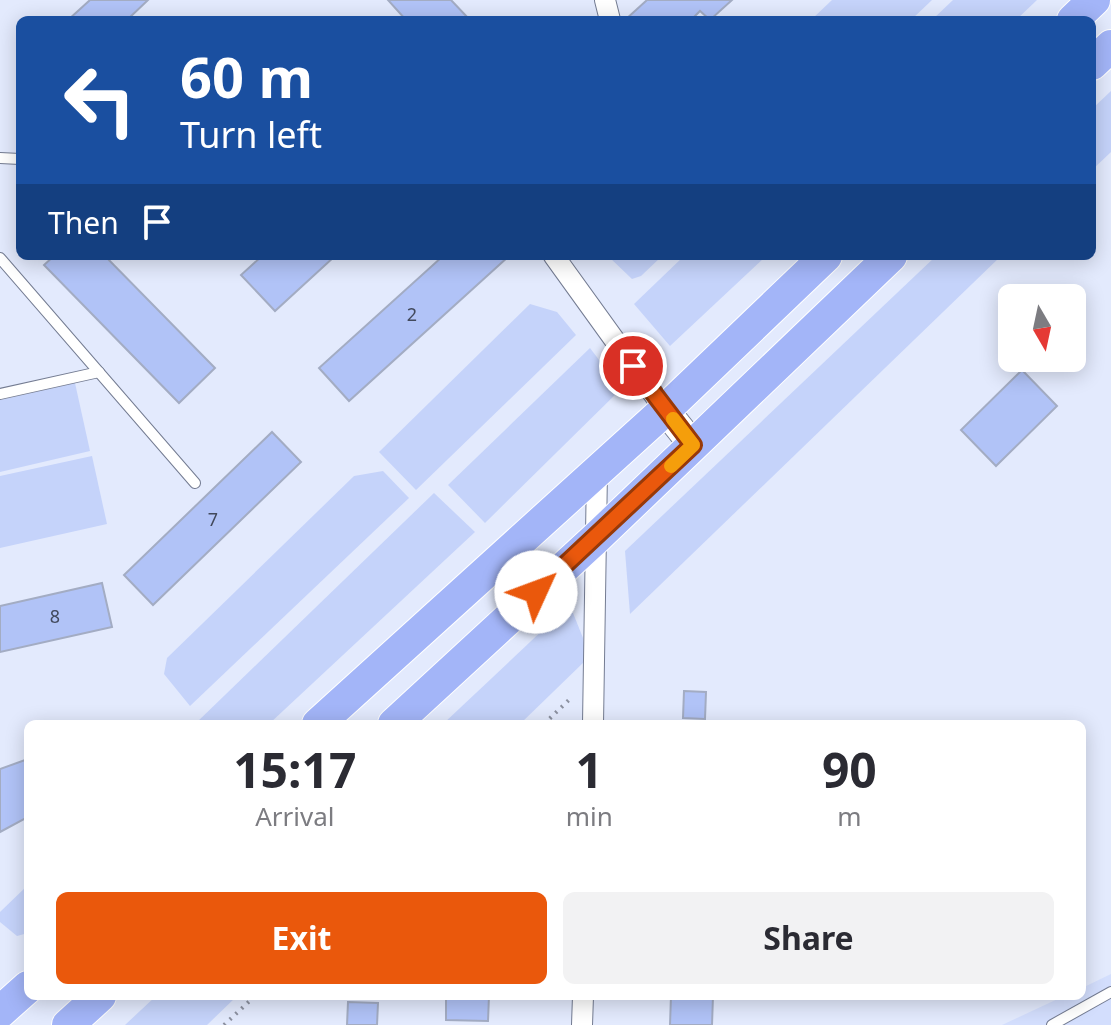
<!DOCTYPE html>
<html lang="en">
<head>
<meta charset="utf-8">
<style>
  body { margin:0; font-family:"Noto Sans",sans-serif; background:#f2f2f3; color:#2b2b33; height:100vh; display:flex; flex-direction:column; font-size:30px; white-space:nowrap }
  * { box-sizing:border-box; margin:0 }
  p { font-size:26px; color:#7c7c81 }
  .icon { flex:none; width:44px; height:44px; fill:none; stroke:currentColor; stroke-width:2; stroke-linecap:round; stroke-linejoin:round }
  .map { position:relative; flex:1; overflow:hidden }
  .sheet { position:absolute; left:24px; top:720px; width:1062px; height:280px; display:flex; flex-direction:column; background:#fff; border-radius:12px; box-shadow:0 4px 20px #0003 }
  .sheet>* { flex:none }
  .hud { position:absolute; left:16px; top:16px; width:1080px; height:244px; border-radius:12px; box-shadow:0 4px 20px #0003; background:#1a4fa0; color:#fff; overflow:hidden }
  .needle { width:52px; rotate:171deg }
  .tools { position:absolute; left:998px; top:284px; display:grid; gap:16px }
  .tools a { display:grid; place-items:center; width:88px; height:88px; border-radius:12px; background:#fff; box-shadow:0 4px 20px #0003; font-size:40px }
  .pin { position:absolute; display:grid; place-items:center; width:68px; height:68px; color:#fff; margin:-34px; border:4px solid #fff; border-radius:50%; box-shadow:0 2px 8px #0007 }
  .me { position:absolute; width:88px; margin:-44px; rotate:47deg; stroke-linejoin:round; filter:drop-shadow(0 0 6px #0008) }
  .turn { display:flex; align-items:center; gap:28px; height:168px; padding:0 32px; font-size:36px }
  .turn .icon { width:104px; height:104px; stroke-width:2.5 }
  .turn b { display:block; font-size:56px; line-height:68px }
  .then { display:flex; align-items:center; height:76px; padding:0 32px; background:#0003; gap:16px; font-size:30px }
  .eta { display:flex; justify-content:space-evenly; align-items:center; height:136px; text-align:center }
  .eta b { font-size:48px; font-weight:700; line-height:56px }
  .cta { display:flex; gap:16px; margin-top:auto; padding:16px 32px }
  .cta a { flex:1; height:92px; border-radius:12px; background:#ea580c; color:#fff; font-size:32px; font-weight:700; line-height:92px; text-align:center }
  .cta a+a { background:#f2f2f3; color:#2b2b33 }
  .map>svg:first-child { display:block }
  .built { fill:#d3defd }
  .green { fill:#c5d3fa }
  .building { fill:#b1c3f7; stroke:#a3acc3; stroke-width:2 }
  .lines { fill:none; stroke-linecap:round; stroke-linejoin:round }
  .service-casing { stroke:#747c92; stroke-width:12 }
  .minor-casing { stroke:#747c92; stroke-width:22 }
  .secondary-casing { stroke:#747c92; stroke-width:30 }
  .primary-casing { stroke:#fff; stroke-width:34 }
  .path { stroke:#8c91a0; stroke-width:4; stroke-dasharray:2 6; stroke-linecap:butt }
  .service { stroke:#fff; stroke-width:10 }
  .minor { stroke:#fff; stroke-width:20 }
  .secondary { stroke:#fff; stroke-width:28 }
  .primary { stroke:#a3b5f8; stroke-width:32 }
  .route-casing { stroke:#983908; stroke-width:20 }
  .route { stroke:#ea580c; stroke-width:14 }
  .slow { stroke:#f59e0b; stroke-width:14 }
  .labels { text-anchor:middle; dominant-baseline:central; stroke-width:6; stroke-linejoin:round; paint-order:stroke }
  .number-label { font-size:18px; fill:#42495c }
</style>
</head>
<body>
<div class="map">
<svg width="1111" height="1025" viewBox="0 0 1111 1025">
  <rect width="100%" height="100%" fill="#e3eafd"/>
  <polygon class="built" points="1111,974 1111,1025 1002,1025 1064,996 1082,996 1082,988"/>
  <g class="green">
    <polygon points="832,0 932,0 911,20 811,20"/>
    <polygon points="953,0 1037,0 1016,20 932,20"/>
    <polygon points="1111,91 1111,152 1092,170 1092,109"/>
    <polygon points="608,256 662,256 641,276 632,279"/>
    <polygon points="684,256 766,256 670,346 634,304"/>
    <polygon points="936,256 1001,256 630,614 625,551"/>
    <polygon points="530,304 557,312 576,335 416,490 379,452"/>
    <polygon points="590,348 621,389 485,523 448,485"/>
    <polygon points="75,383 90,451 0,472 0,400"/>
    <polygon points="92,456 107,524 0,548 0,476"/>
    <polygon points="383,471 409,498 190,706 164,674 167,658 354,476"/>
    <polygon points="434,493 475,532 269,724 195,724"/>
    <polygon points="564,610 573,613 583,638 586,660 520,724 443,724"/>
    <polygon points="28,885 28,933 17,936 0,922 0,912"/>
    <polygon points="156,996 237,996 207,1025 125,1025"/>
  </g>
  <g class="building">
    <polygon points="90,0 148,0 127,20 68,20"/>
    <polygon points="388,0 451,0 470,20 406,20"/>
    <polygon points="647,0 732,0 710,20 700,11 691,20 625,20"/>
    <polygon points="54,256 105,256 215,368 179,403 44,265"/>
    <polygon points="262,256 335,256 275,311 241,275"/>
    <polygon points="443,256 509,256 349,401 319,368"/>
    <polygon points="1022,370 1057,406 996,466 961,430"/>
    <polygon points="272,432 301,462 153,605 124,575"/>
    <polygon points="102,583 112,627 0,652 0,606"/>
    <polygon points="684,691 706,692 705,719 683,718"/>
    <polygon points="28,759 28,817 0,832 0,769"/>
    <polygon points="446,996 489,996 488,1021 446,1020"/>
    <polygon points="671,996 713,996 712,1025 670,1025"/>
    <polygon points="348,1002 378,1003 377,1025 347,1025"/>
  </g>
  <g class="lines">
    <defs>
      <g id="service">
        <polyline points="0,158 20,159"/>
        <polyline points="0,258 195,483"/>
        <polyline points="0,394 99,372"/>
        <polyline points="1052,1025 1111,992"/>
      </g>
      <g id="minor">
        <polyline points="605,0 610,20"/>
        <polyline points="554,256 665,410"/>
        <polyline points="593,724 597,471"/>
        <polyline points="582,1025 583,996"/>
      </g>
      <polyline id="secondary" points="665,410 693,445"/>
      <g id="primary">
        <polyline points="1073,20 1094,0"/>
        <polyline points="1092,64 1111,46"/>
        <polyline points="318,724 665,410 826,256"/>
        <polyline points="394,724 595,539 891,256"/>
        <polyline points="0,1012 28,987"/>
        <polyline points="68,1025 100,996"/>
      </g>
    </defs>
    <use href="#service" class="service-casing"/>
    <use href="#minor" class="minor-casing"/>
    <use href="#secondary" class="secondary-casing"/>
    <use href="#primary" class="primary-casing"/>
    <g class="path">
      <polyline points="544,724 572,697"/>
      <polyline points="224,1025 255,996"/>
    </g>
    <use href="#service" class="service"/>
    <use href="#minor" class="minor"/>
    <use href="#secondary" class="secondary"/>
    <use href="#primary" class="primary"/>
  </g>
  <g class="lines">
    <defs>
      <polyline id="route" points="536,592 693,445 633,366"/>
    </defs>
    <use href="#route" class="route-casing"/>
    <use href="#route" class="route"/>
    <polyline class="slow" points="671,466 693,445 673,419"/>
  </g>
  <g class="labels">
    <g class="number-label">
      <text x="412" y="314">2</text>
      <text x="213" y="519">7</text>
      <text x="55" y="616">8</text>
    </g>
  </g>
</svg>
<div class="tools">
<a><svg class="needle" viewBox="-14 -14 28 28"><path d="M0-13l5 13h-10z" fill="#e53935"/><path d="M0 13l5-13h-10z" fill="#7c7c81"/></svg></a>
</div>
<div class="pin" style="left:633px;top:366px;background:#d93025"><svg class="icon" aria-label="arrive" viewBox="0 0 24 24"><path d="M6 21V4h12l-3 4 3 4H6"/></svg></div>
<svg class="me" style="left:536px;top:592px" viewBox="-20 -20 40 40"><circle r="19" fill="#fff"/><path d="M0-13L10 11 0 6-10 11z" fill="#ea580c"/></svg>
<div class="hud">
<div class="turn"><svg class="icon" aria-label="left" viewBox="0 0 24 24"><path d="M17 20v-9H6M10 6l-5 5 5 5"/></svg><div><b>60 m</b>Turn left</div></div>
<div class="then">Then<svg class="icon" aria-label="arrive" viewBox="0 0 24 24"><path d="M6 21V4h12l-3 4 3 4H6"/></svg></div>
</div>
<section class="sheet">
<div class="eta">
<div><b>15:17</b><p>Arrival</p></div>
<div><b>1</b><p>min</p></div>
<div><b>90</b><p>m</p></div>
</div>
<div class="cta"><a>Exit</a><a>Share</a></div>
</section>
</div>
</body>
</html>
